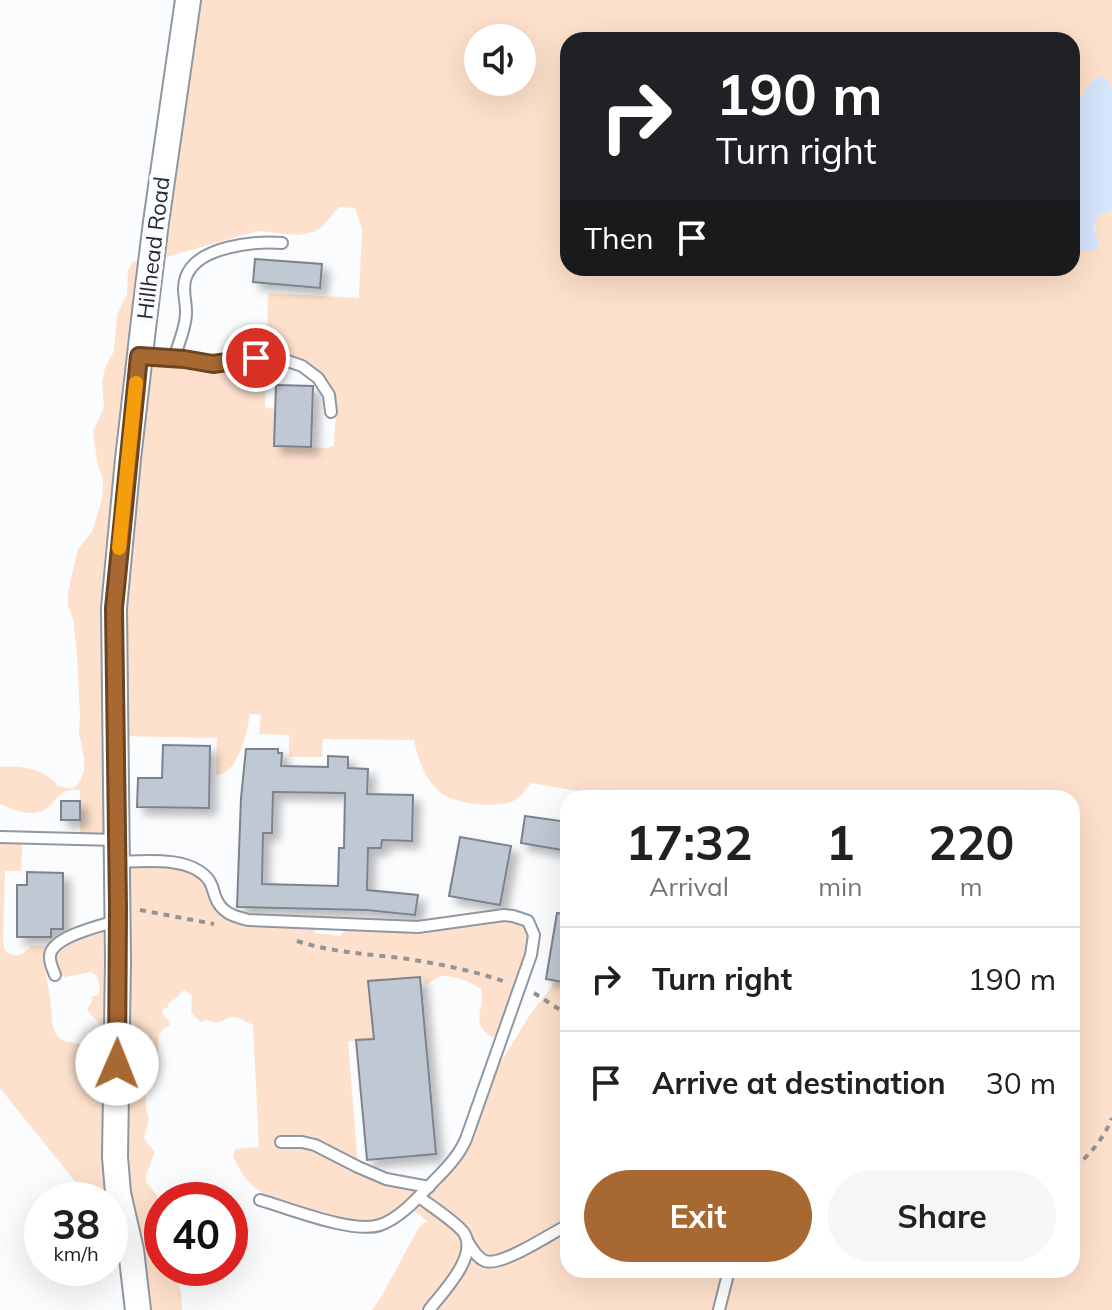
<!DOCTYPE html>
<html lang="en">
<head>
<meta charset="utf-8">
<style>
  body { margin:0; font-family:Mulish,sans-serif; background:#f6f6f6; color:#202124; height:100vh; display:flex; flex-direction:column; font-size:30px; white-space:nowrap }
  * { box-sizing:border-box; margin:0 }
  p { font-size:26px; color:#757577 }
  .icon { flex:none; width:44px; height:44px; fill:none; stroke:currentColor; stroke-width:2; stroke-linecap:round; stroke-linejoin:round }
  .map { position:relative; flex:1; overflow:hidden }
  .details { position:absolute; left:560px; top:790px; width:520px; height:488px; display:flex; flex-direction:column; background:#fff; border-radius:24px; box-shadow:0 8px 32px #0002 }
  .details>* { flex:none }
  .hud { position:absolute; left:560px; top:32px; width:520px; height:244px; border-radius:24px; box-shadow:0 8px 32px #0002; background:#202124; color:#fff; overflow:hidden }
  .buttons { position:absolute; left:464px; top:24px; display:grid; gap:16px }
  .buttons a { display:grid; place-items:center; width:72px; height:72px; border-radius:50%; background:#fff; box-shadow:0 8px 32px #0002; font-size:40px }
  .speed { position:absolute; left:24px; top:1182px; display:flex; gap:16px; font-size:40px; font-weight:700; text-align:center }
  .speed>* { display:grid; place-content:center; width:104px; height:104px; border-radius:50%; background:#fff; box-shadow:0 8px 32px #0002; line-height:1 }
  .speed small { font-size:20px; font-weight:400 }
  .speed .limit { border:12px solid #d22; background:#fff; color:#111 }
  .pin { position:absolute; display:grid; place-items:center; width:68px; height:68px; color:#fff; margin:-34px; border:4px solid #fff; border-radius:50%; box-shadow:0 2px 8px #0007 }
  .me { position:absolute; width:88px; margin:-44px; rotate:1deg; stroke-linejoin:round; filter:drop-shadow(0 0 6px #0008) }
  .turn { display:flex; align-items:center; gap:28px; height:168px; padding:0 24px; font-size:36px }
  .turn .icon { width:104px; height:104px; stroke-width:2.5 }
  .turn b { display:block; font-size:56px; line-height:68px }
  .then { display:flex; align-items:center; height:76px; padding:0 24px; background:#0003; gap:16px; font-size:30px }
  .eta { display:flex; justify-content:space-evenly; align-items:center; height:136px; text-align:center }
  .eta b { font-size:48px; font-weight:700; line-height:56px }
  .primary-button { display:flex; gap:16px; margin-top:auto; padding:16px 24px }
  .primary-button a { flex:1; height:92px; border-radius:48px; background:#a86831; color:#fff; font-size:32px; font-weight:700; line-height:92px; text-align:center }
  .primary-button a+a { background:#f6f6f6; color:#202124 }
  ul { padding:0; list-style:none }
  li { display:flex; align-items:center; gap:24px; height:104px; padding:0 24px; border-top:2px solid #e0e0e0 }
  li div { flex:1 }
  li b { display:block; font-size:30px }
  li em { font-style:normal }
  .map>svg:first-child { display:block }
  .green { fill:#fee1cc; fill-rule:evenodd }
  .water { fill:#d5e5fb }
  .building { fill:#c0c8d3; stroke:#7c838e; stroke-width:2; fill-rule:evenodd; filter:url(#shadow) }
  .lines { fill:none; stroke-linecap:round; stroke-linejoin:round }
  .service-casing { stroke:#8f97a2; stroke-width:14 }
  .tertiary-casing { stroke:#8f97a2; stroke-width:28 }
  .path { stroke:#929497; stroke-width:4; stroke-dasharray:6 6; stroke-linecap:butt }
  .service { stroke:#fff; stroke-width:10 }
  .tertiary { stroke:#fff; stroke-width:24 }
  .route-casing { stroke:#6d4420; stroke-width:20 }
  .route { stroke:#a86831; stroke-width:14 }
  .slow { stroke:#f59e0b; stroke-width:14 }
  .labels { text-anchor:middle; dominant-baseline:central; stroke-width:8; stroke-linejoin:round; paint-order:stroke }
  .street-label { font-size:22px; fill:#26292d; stroke:#fafcfe }
</style>
</head>
<body>
<div class="map">
<svg width="1112" height="1310" viewBox="0 0 1112 1310">
  <defs>
    <filter id="shadow"><feDropShadow dx="7" dy="7" stdDeviation="4" flood-color="#0004"/></filter>
  </defs>
  <rect width="100%" height="100%" fill="#fafcfe"/>
  <g class="green">
    <path d="M190,0h922v88l-4,-5 -21,5 -15,26v-74h-504v228h504v-23l7,1 5,5 11,-16v-13l3,-7 14,-5v1100h-684l4,-14 -11,14h-49l9,-13 38,-70 8,-6 -19,-15 -40,21 -105,-26 1,-7c-16,-9 -23,-21 -31,-37l2,-8 24,-2 -6,-122 -16,-8h-6l-14,6 -10,-3 -6,2 -10,-9 1,-18 -8,-5 -9,9 -6,3 -1,5 -5,2 -1,5 8,8 -1,4 -6,3 -4,6 -1,15 -9,14 -3,16v28l3,11 -5,18 3,6 8,9 -9,23v7l10,12 6,20v54h12l7,24 1,18h-43l-9,-72 -13,-376 17,-1 63,10 31,43 84,9 4,10 25,3 6,-12 71,3 103,-9 13,17 -30,101 -12,1c-24,-15 -6,-27 -11,-48 -6,-4 -11,-6 -18,-9 -16,-5 -23,-7 -36,5l-8,-8 -50,4 5,58 -26,3 10,125 55,18 6,11 37,-40 40,-86 35,-57 21,-26 1,-7 15,3v287h504v-472h-452l-89,-15c-5,6 -10,14 -18,18 -17,8 -61,3 -74,-10 -15,-13 -21,-32 -25,-51l-91,-1 -1,18h-33v-22l-30,-1 2,-19 -11,-1c-3,18 -11,60 -34,61l1,-37 -100,-2 23,-376 22,1 32,10 12,1 37,-5h23l-1,40 10,2 -1,37 53,2 7,-3c0,-15 3,-31 1,-46 -6,-33 -39,-46 -68,-47l1,-59 91,5 3,-69 -7,-21 -16,-1 -18,21 -8,4 -15,3 -40,-4 -106,30zM478,38h44v44h-44z"/>
    <path d="M146,258l-23,238 -8,344 -35,-1v-49c-24,-1 -19,8 -34,19 -14,9 -32,1 -46,-5v-37c19,-2 46,2 58,19l15,3 6,-6 5,-12v-12l-5,-27 1,-17 -3,-61 -4,-35 -5,-14v-13l10,-43 14,-17 10,-33 1,-19 -6,-19 -4,-30 11,-24 -2,-25 3,-14 9,-17 3,-36 10,-21 1,-23 5,-9z"/>
    <path d="M0,837l23,1 -2,33h-16l-2,72 3,9c11,7 17,2 25,-6h24l62,-26v316l-7,-9v-27h-20l-90,-112zM91,972l6,4 3,13 -2,6 -6,2 -1,6 -4,6c6,12 17,9 12,29 -7,6 -14,7 -24,5 -24,-2 -22,-17 -24,-36 -1,-11 -3,-22 -5,-32l9,-2 10,4z"/>
  </g>
  <path class="water" d="M1096,78h10l6,10v122l-14,5c-9,18 1,18 1,32l-10,5 -17,-7v-131l15,-26z"/>
  <g class="building">
    <polygon points="255,259 322,264 320,288 253,282"/>
    <polygon points="276,385 313,386 311,447 274,446"/>
    <polygon points="163,745 210,746 209,808 137,807 138,778 162,778"/>
    <path d="M246,749h32v4h4l-1,13 47,1v-11l20,1v11l20,1 -1,25 46,1 -1,46 -30,-1 -1,8h-13l-1,42 51,5 -3,20 -49,-5 -129,-3 4,-109zM273,792l72,1 -1,55h-5l-1,38 -76,-2 1,-51h9z"/>
    <rect x="61" y="801" width="19" height="19"/>
    <polygon points="525,816 568,822 568,851 521,843"/>
    <polygon points="460,837 511,846 500,905 449,896"/>
    <polygon points="27,872 63,873 63,929 51,929 51,937 17,937 17,885 27,885"/>
    <polygon points="557,913 568,914 568,983 546,979"/>
    <polygon points="420,977 436,1154 367,1160 356,1040 374,1039 368,981"/>
  </g>
  <g class="lines">
    <defs>
      <g id="service">
        <polyline points="141,356 184,359 213,364 256,358 282,359 302,366 318,378 329,395 331,412"/>
        <path d="M174,358c4,-13 11,-28 12,-43 1,-13 -5,-25 0,-38 11,-31 69,-36 96,-34"/>
        <polyline points="0,837 116,840"/>
        <path d="M119,862c26,-1 70,-6 89,17 4,5 5,11 7,17 6,17 18,20 33,24l170,7 86,-12 9,1 15,5 6,14 -3,20 -65,184c-8,19 -24,34 -38,48 -13,14 -30,32 -48,38 -28,9 -91,-17 -120,-25"/>
        <path d="M55,975c-2,-6 -6,-13 -5,-19 1,-19 50,-30 66,-35"/>
        <polyline points="281,1142 302,1142 315,1145 358,1167 386,1179 429,1187"/>
        <path d="M419,1197c12,9 37,25 45,36 15,23 -22,60 -35,77"/>
        <path d="M468,1242c4,7 9,16 17,19 17,6 66,-28 83,-36"/>
        <polyline points="719,1310 729,1270"/>
      </g>
      <polyline id="tertiary" points="138,1310 131,1250 118,1193 115,1157 118,961 114,608 128,459 144,320 156,222 188,0"/>
    </defs>
    <use href="#service" class="service-casing"/>
    <use href="#tertiary" class="tertiary-casing"/>
    <g class="path">
      <polyline points="140,910 214,924"/>
      <path d="M297,941c34,11 68,13 104,17 34,5 70,12 102,23"/>
      <polyline points="534,993 568,1015"/>
      <path d="M1072,1161l11,-1c13,-13 22,-25 29,-42"/>
    </g>
    <use href="#service" class="service"/>
    <use href="#tertiary" class="tertiary"/>
  </g>
  <g class="lines">
    <defs>
      <polyline id="route" points="117,1064 118,908 114,608 139,356 184,359 213,364 256,358"/>
    </defs>
    <use href="#route" class="route-casing"/>
    <use href="#route" class="route"/>
    <polyline class="slow" points="119,548 136,383"/>
  </g>
  <g class="labels">
    <g class="street-label">
      <text transform="translate(153 248) rotate(-83)">Hillhead Road</text>
    </g>
  </g>
</svg>
<div class="buttons">
<a><svg class="icon" aria-label="sound" viewBox="0 0 24 24"><path d="M4 9h4l5-4v14l-5-4H4zM17 9q2 3 0 6"/></svg></a>
</div>
<div class="speed"><div>38<small>km/h</small></div><div class="limit">40</div></div>
<div class="pin" style="left:256px;top:358px;background:#d93025"><svg class="icon" aria-label="arrive" viewBox="0 0 24 24"><path d="M6 21V4h12l-3 4 3 4H6"/></svg></div>
<svg class="me" style="left:117px;top:1064px" viewBox="-20 -20 40 40"><circle r="19" fill="#fff"/><path d="M0-13L10 11 0 6-10 11z" fill="#a86831"/></svg>
<div class="hud">
<div class="turn"><svg class="icon" aria-label="right" viewBox="0 0 24 24"><path d="M7 20v-9h11M14 6l5 5-5 5"/></svg><div><b>190 m</b>Turn right</div></div>
<div class="then">Then<svg class="icon" aria-label="arrive" viewBox="0 0 24 24"><path d="M6 21V4h12l-3 4 3 4H6"/></svg></div>
</div>
<section class="details">
<div class="eta">
<div><b>17:32</b><p>Arrival</p></div>
<div><b>1</b><p>min</p></div>
<div><b>220</b><p>m</p></div>
</div>
<ul>
<li><svg class="icon" aria-label="right" viewBox="0 0 24 24"><path d="M7 20v-9h11M14 6l5 5-5 5"/></svg><div><b>Turn right</b></div><em>190 m</em></li>
<li><svg class="icon" aria-label="arrive" viewBox="0 0 24 24"><path d="M6 21V4h12l-3 4 3 4H6"/></svg><div><b>Arrive at destination</b></div><em>30 m</em></li>
</ul>
<div class="primary-button"><a>Exit</a><a>Share</a></div>
</section>
</div>
</body>
</html>
